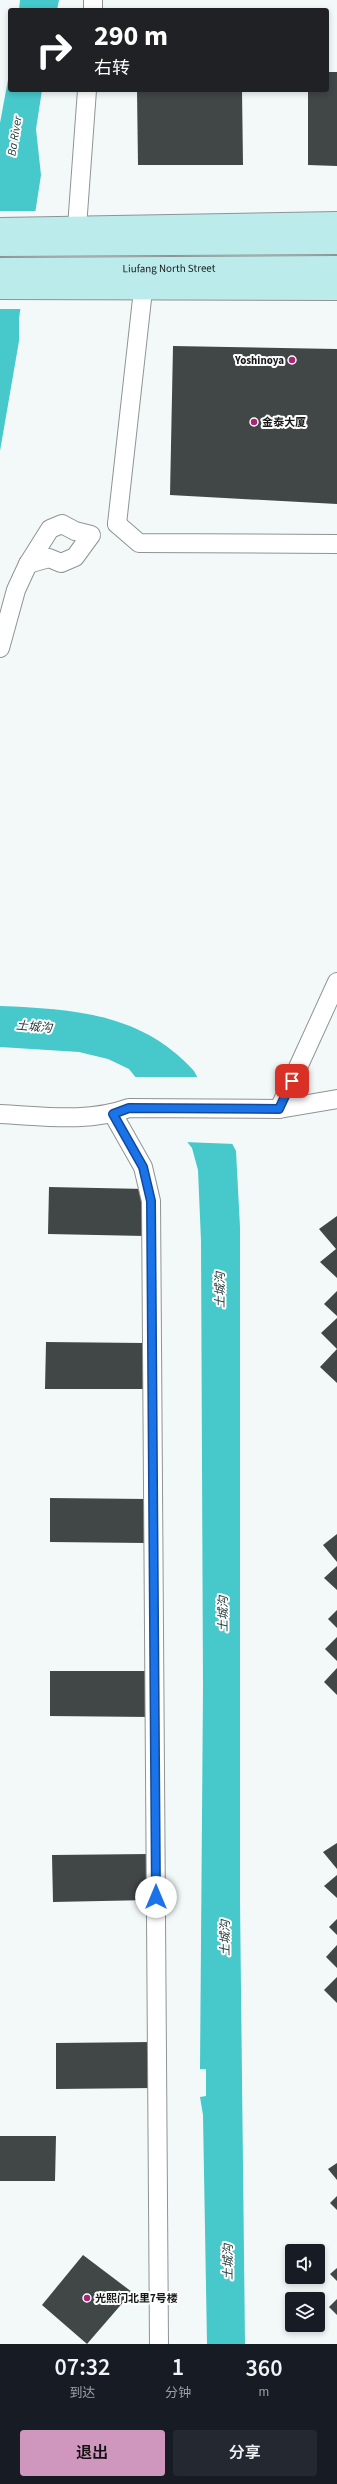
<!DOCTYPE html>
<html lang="zh">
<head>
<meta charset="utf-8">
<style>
  body { margin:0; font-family:"Source Sans 3","Noto Sans SC",sans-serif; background:#242831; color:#f1f3f6; height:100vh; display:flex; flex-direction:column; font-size:15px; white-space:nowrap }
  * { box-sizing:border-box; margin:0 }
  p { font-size:13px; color:#9ea1a6 }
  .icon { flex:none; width:22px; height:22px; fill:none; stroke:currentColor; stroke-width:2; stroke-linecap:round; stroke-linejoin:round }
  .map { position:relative; height:2344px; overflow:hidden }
  .side { display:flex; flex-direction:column; background:#171b24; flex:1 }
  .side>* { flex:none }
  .hud { position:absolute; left:8px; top:8px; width:321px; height:84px; border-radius:4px; box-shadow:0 2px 6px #0003; background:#202124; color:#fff; overflow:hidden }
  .buttons { position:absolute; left:285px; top:2244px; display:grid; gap:8px }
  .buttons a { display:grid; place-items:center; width:40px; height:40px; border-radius:4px; background:#171b24; box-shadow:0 2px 6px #0003; font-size:20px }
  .pin { position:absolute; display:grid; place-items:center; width:34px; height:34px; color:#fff; margin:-17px; border-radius:8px; box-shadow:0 2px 6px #0006 }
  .me { position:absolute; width:44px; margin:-22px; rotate:0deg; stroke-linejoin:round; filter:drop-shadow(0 0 3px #0008) }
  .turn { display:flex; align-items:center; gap:14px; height:84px; padding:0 20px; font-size:18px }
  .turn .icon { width:52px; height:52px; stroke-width:2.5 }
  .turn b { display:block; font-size:28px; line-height:34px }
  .eta { display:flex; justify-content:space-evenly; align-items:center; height:68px; text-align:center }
  .eta b { font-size:24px; font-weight:600; line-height:28px }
  .button { display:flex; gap:8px; margin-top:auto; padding:8px 20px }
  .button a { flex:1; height:46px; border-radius:4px; background:#cf97bd; color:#111; font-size:16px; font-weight:600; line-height:46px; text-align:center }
  .button a+a { background:#242831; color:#f1f3f6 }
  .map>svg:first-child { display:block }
  .water { fill:#47c8cb }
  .pier { fill:#f3f9f9 }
  .building { fill:#414646 }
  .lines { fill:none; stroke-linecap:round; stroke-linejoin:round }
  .street-casing { stroke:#8e9494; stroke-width:20 }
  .secondary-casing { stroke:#8e9494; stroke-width:24 }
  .street { stroke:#fff; stroke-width:18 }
  .secondary { stroke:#bcebec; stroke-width:22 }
  .route-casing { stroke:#114b97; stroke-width:10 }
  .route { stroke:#1a73e8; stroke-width:7 }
  .poi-dot { fill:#a62777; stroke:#fff; stroke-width:1.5 }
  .labels { text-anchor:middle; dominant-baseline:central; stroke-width:4; stroke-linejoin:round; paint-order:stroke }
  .street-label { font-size:11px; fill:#171919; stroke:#fff }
  .poi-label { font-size:11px; font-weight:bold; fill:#171919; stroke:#fff; text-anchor:start }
  .water-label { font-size:12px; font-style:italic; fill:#1c3233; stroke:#fff }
</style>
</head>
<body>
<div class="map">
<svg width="337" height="2344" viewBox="0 0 337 2344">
  <rect width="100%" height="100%" fill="#f3f9f9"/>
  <g class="water">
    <polygon points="20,0 59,0 57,10 19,10"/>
    <polygon points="10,69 10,90 42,90 36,129 41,175 19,318 19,341 0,451 0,123"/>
    <path d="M0,1006c73,3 142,7 194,65l42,80 4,76v674l5,443h-38l-4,-229 -3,-18 6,-1v-27h-6l3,-381 -2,-447 -3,-71 -6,-22 -63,-79 -21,-10 -29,-7 -79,-5z"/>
  </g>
  <g class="pier">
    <polygon points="0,211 38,211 22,309 0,309"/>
    <polygon points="132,1077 199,1077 235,1144 184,1142"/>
  </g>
  <g class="building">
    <polygon points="327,72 337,72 337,166 308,165 308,90 327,90"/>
    <polygon points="137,90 242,90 243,165 138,165"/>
    <polygon points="173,346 337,349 337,504 170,495"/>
    <polygon points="49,1187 146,1189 145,1236 48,1234"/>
    <polygon points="337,1216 337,1278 320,1262 336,1249 319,1229"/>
    <polygon points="337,1291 337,1316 324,1304"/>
    <polygon points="337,1318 337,1349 321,1333"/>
    <polygon points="46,1342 143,1343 143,1389 45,1389"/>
    <polygon points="337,1349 337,1383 320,1367"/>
    <polygon points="50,1498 146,1499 146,1543 50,1542"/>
    <polygon points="337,1534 337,1562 323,1545"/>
    <polygon points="337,1566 337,1590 324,1578"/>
    <polygon points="337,1610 337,1628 328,1619"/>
    <polygon points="337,1637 337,1661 325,1649"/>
    <polygon points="337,1668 337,1695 324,1682"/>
    <polygon points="50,1671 149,1671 149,1717 50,1716"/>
    <polygon points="337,1843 337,1869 323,1852"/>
    <polygon points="149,1854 150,1900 53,1902 52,1855"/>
    <polygon points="337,1875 337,1898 324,1886"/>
    <polygon points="337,1919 337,1935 329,1927"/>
    <polygon points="337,1945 337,1968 326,1957"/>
    <polygon points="337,1977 337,2003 324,1990"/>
    <polygon points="153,2042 154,2088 56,2089 56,2043"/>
    <polygon points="0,2136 56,2136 55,2181 0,2181"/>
    <polygon points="337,2163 337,2180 328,2169"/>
    <polygon points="337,2196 337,2210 330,2203"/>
    <polygon points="83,2255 132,2292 87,2344 42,2305"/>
    <polygon points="337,2268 337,2281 330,2274"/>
    <polygon points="337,2299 337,2315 329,2307"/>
  </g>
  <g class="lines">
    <defs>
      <g id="street">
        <polyline points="93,10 93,0"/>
        <polyline points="77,227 87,90"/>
        <polygon points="62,524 75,531 91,535 75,557 61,563 49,558 28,564 50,529"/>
        <polyline points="117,524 143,290"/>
        <polyline points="117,524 139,543 337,544"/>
        <polyline points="0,648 16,590 28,564"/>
        <polyline points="279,1109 337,982"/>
        <path d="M0,1114c43,2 88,9 129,-6l150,1 58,-10"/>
        <polyline points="113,1114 143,1167 151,1201 159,2344"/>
      </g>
      <g id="secondary">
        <polyline points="0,229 337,223"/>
        <polyline points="0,245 337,243"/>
        <path id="s1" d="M0,269l337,-2"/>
        <polyline points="0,288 337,289"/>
      </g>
    </defs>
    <use href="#street" class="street-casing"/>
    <use href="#secondary" class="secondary-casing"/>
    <use href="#street" class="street"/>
    <use href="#secondary" class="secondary"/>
  </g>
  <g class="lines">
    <defs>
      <polyline id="route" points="156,1897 151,1201 143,1167 113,1114 129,1108 279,1109 292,1081"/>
    </defs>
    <use href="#route" class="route-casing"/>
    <use href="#route" class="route"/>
  </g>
  <g class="poi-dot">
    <circle cx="292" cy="360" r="4"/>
    <circle cx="254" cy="422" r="4"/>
    <circle cx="87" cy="2298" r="4"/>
  </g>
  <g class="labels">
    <g class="street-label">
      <text stroke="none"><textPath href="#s1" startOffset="169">Liufang North Street</textPath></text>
    </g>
    <g class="poi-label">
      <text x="284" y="360" text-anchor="end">Yoshinoya</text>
      <text x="262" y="422">金泰大厦</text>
      <text x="95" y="2298">光熙门北里7号楼</text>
    </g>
    <g class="water-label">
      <text transform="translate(15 136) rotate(-81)">Ba River</text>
      <text transform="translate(34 1027) rotate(5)">土城沟</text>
      <text transform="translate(220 1290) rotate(-90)">土城沟</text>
      <text transform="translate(223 1614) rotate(-90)">土城沟</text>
      <text transform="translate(225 1938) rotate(-90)">土城沟</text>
      <text transform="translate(228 2262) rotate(-90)">土城沟</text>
    </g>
  </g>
</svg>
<div class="buttons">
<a><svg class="icon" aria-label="sound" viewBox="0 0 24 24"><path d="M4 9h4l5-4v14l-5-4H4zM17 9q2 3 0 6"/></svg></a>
<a><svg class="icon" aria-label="layers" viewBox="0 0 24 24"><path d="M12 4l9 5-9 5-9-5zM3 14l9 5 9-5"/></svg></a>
</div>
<div class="pin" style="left:292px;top:1081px;background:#d93025"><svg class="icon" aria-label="arrive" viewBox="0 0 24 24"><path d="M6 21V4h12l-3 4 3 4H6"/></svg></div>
<svg class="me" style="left:156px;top:1897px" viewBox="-20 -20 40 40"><circle r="19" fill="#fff"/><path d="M0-13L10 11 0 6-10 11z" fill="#1a73e8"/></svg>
<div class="hud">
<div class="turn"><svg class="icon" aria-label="right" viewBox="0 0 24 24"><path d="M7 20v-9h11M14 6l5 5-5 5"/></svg><div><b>290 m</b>右转</div></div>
</div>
</div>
<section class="side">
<div class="eta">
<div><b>07:32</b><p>到达</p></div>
<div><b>1</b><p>分钟</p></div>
<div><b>360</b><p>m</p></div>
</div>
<div class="button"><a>退出</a><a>分享</a></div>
</section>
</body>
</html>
